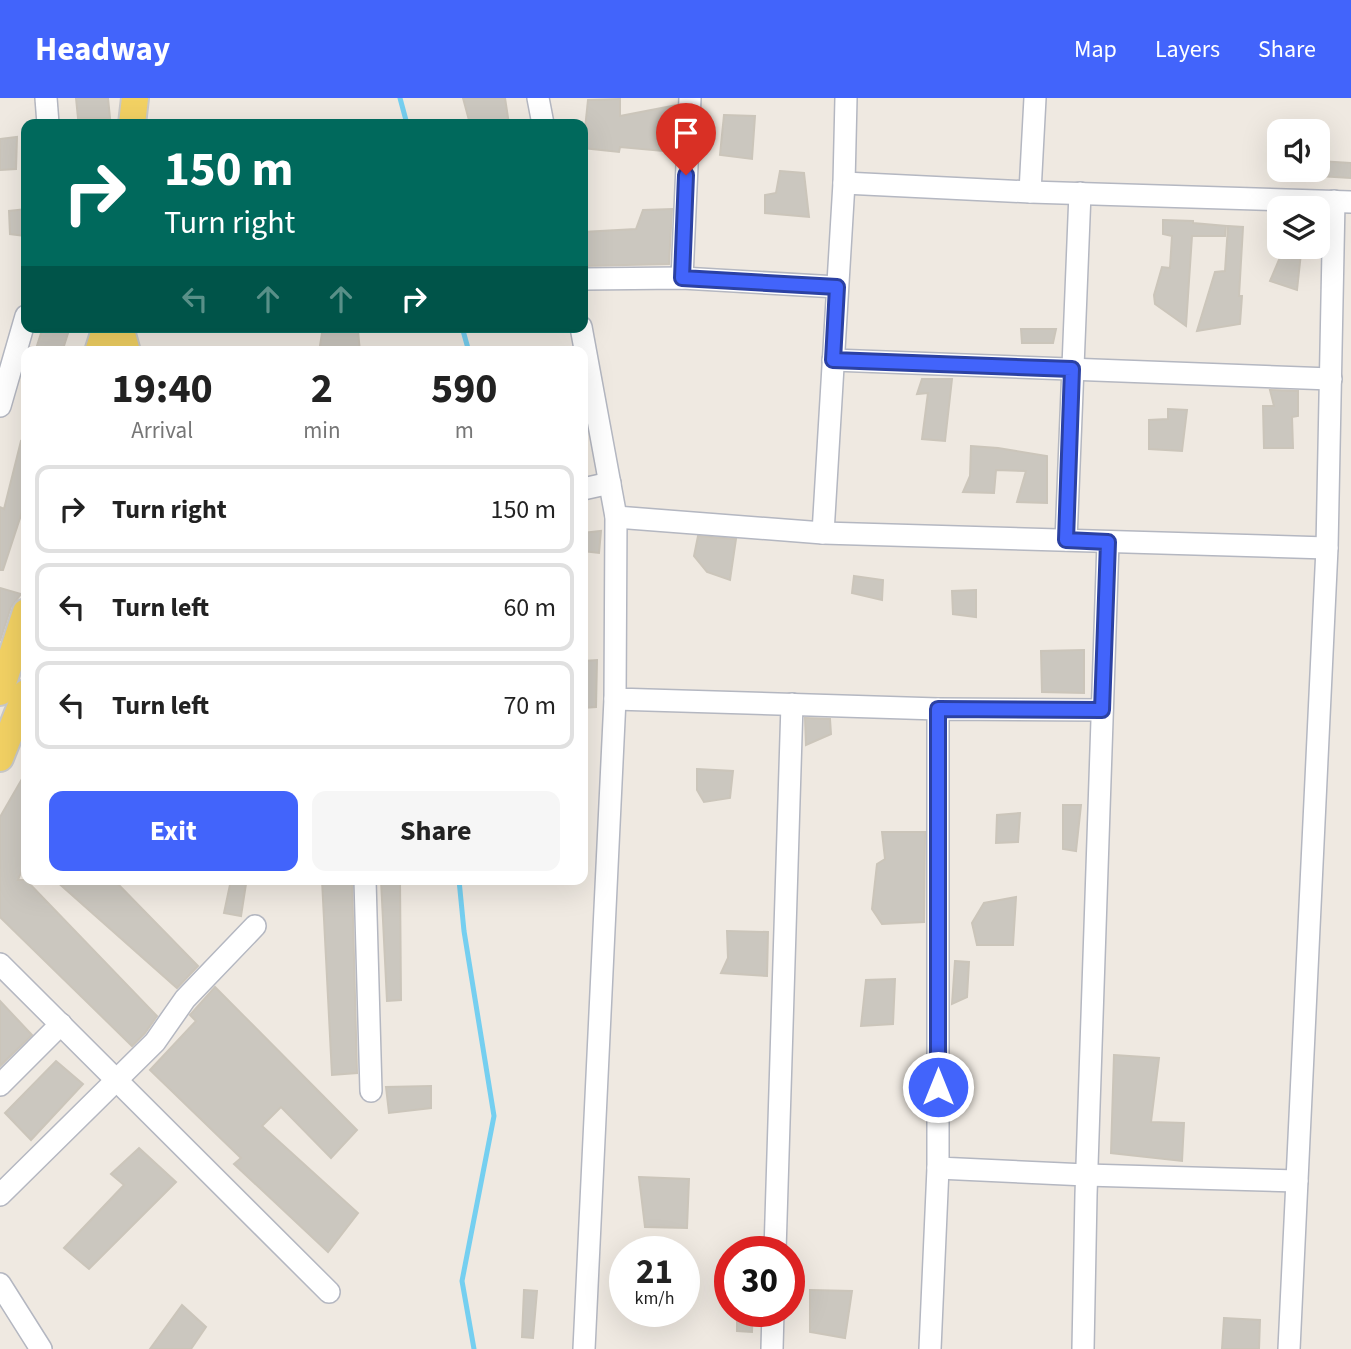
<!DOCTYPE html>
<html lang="en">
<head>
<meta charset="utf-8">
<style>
  body { margin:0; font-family:"Source Sans 3",sans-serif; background:#f6f6f6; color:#222; height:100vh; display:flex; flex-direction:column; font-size:26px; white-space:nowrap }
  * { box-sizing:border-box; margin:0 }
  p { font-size:23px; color:#767676 }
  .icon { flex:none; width:38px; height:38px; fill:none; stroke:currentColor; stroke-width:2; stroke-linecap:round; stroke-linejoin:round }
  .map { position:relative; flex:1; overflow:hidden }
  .side { position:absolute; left:21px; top:248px; width:567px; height:539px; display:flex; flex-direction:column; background:#fff; border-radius:14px; box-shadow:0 7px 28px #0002 }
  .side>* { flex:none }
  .banner { position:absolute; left:21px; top:21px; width:567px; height:214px; border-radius:14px; box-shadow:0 7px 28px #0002; background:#00695c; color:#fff; overflow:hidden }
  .buttons { position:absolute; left:1267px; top:21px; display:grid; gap:14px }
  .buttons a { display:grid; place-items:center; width:63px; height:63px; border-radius:14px; background:#fff; box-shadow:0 7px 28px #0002; font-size:35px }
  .speed { position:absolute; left:609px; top:1138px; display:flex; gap:14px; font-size:35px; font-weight:700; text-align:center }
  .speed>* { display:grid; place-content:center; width:91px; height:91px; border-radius:50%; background:#fff; box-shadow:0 7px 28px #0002; line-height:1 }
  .speed small { font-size:18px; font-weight:400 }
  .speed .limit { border:10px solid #d22; background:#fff; color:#111 }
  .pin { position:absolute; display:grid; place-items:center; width:60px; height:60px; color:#fff; margin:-72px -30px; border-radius:50% 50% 50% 0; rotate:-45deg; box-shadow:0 0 7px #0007 }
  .pin .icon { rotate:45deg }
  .me { position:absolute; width:77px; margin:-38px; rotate:0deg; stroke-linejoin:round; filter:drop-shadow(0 0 5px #0008) }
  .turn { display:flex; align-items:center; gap:24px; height:147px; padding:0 28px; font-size:32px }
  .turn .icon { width:91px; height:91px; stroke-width:2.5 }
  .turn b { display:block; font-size:49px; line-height:60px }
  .lanes { display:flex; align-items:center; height:66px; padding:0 28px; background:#0003; justify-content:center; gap:35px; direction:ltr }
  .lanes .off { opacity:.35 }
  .eta { display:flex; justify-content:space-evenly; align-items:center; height:119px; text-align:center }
  .eta b { font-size:42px; font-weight:700; line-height:49px }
  .primary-button { display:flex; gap:14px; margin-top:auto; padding:14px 28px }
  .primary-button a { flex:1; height:80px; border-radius:14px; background:#4264fb; color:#fff; font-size:28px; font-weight:700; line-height:80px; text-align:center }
  .primary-button a+a { background:#f6f6f6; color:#222 }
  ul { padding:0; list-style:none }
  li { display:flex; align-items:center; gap:21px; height:88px; margin:0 14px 10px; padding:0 14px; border:4px solid #e0e0e0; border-radius:14px }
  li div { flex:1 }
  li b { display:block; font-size:26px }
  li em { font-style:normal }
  header { display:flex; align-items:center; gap:42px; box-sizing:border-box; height:98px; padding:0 35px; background:#4264fb; color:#fff }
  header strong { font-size:33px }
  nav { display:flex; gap:38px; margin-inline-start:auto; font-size:24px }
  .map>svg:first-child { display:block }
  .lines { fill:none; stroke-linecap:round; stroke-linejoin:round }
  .stream { stroke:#75cff0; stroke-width:5 }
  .building { fill:#cbc7bf; stroke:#cbc5ba; stroke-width:2 }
  .minor-casing { stroke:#b4b7c1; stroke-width:24 }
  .major-casing { stroke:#c9c9c9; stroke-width:30 }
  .minor { stroke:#fff; stroke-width:21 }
  .major { stroke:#f2d163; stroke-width:26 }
  .route-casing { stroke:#2b41a3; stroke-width:18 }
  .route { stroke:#4264fb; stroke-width:12 }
</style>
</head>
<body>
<header>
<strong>Headway</strong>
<nav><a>Map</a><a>Layers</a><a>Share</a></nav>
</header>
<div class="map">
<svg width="1351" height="1251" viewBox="0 0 1351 1251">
  <rect width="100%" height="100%" fill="#efe9e1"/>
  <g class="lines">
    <g class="stream">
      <polyline points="400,0 407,26"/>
      <polyline points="462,229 469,254"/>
      <polyline points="459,782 464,833 494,1018 462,1183 474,1251"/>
    </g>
  </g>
  <g class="building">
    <polygon points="76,0 108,0 110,20 78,20"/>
    <polygon points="463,0 505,0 509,26 470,26"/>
    <polygon points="620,1 620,18 677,7 674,54 620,49 619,54 583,50 588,2"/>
    <polygon points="724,17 755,18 752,61 720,57"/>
    <polygon points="17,39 16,71 0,72 0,41"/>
    <polygon points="1319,63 1351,65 1351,80 1319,78"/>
    <polygon points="780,73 804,75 809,119 765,115 765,97 776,95"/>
    <polygon points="26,111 26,138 10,136 9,113"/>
    <polygon points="672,111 669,166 583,168 583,134 636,131 643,112"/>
    <polygon points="1163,122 1193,123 1193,125 1226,128 1225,138 1192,138 1186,228 1155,206 1154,197 1162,169 1170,170 1172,138 1163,136"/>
    <polygon points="1228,128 1243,129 1239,198 1242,198 1240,226 1197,233 1215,174 1225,173"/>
    <polygon points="1301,155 1297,192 1270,183 1281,157"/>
    <polygon points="43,229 70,229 62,254 35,254"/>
    <polygon points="323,229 339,229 339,232 358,233 360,254 319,254"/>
    <polygon points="1021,231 1056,231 1053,245 1022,245"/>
    <polygon points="922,281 952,281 945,343 922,341 928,295 917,296"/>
    <polygon points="1270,292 1298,293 1298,318 1292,319 1293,350 1264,350 1263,308 1274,308"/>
    <polygon points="1168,311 1187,312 1182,353 1149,351 1149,322 1168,321"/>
    <polygon points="21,343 26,344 26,412 23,411 3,472 0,472 0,409 4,411"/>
    <polygon points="971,348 998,350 1047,358 1047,405 1017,404 1026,373 996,372 994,395 963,394 970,378"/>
    <polygon points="601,433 599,455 583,453 583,435"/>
    <polygon points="698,438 736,441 730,482 707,474 694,458"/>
    <polygon points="854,478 883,482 882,502 852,495"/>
    <polygon points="0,490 21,496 11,509 0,543"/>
    <polygon points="976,492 976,519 953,516 952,493"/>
    <polygon points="1084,552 1084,595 1042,594 1041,553"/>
    <polygon points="597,562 596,609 583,610 583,563"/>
    <polygon points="805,620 830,621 831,636 806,647"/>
    <polygon points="697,671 733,673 730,700 704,704 697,692"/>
    <polygon points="26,674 26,762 18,782 26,782 157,918 145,935 132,948 0,819 0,719"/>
    <polygon points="1063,707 1081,707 1076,753 1063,751"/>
    <polygon points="1020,715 1018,744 996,745 997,717"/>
    <polygon points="882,734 925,734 924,824 882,826 872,811 877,766 885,761"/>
    <polygon points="55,782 114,782 198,868 177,890"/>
    <polygon points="231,782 246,786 241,818 224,815"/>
    <polygon points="322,782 352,782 357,975 332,977"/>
    <polygon points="381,782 400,782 401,902 387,903"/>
    <polygon points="1016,799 1013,847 977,847 972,825 984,805"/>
    <polygon points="727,833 768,834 767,878 721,875 728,860"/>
    <polygon points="955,863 969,864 967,899 952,906"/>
    <polygon points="895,881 893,926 861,928 866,882"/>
    <polygon points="215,889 357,1032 331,1060 281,1009 262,1028 358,1115 328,1154 234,1066 241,1060 150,972 196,923 190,917"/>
    <polygon points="0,903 32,937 0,968"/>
    <polygon points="1114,957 1159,960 1151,1024 1184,1025 1182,1063 1111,1055"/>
    <polygon points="56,963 83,986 31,1042 5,1015"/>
    <polygon points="431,988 431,1010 389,1015 386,989"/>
    <polygon points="139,1050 176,1084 89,1171 64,1150 124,1087 111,1076"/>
    <polygon points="639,1079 689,1081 687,1130 645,1129"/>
    <polygon points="524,1192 537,1193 533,1240 522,1239"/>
    <polygon points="810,1192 852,1193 845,1240 810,1234"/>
    <polygon points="182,1207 206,1229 191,1251 150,1251"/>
    <polygon points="737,1213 753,1213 752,1234 737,1233"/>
    <polygon points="1224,1220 1260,1222 1259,1251 1222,1251"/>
  </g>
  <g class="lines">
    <defs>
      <g id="minor">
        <polyline points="46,0 48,26"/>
        <polyline points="538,0 543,26"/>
        <polyline points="844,85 1030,94 1351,104"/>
        <polyline points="1030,94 1035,0"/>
        <polyline points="682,180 690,0"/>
        <polyline points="583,181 682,180 837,189"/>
        <polyline points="581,229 616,419 615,601 938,611"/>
        <polyline points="833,262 1331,281"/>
        <polyline points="0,308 26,218"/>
        <polyline points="583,391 610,385"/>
        <polyline points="616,419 823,435 1327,450"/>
        <polyline points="823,435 844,85 846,0"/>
        <polyline points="1066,442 1080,95"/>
        <polyline points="1102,612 938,611 938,1070 1086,1077 1297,1083"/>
        <polyline points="365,782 371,993"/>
        <polyline points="0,866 329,1194"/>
        <polyline points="0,987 61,926"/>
        <polyline points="0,1097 155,944 185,901 255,828"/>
        <polyline points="775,1153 792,606"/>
        <polyline points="0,1186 41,1251"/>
        <polyline points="584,1251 615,601"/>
        <polyline points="772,1251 773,1213"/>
        <polyline points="930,1251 938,1070"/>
        <polyline points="1083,1251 1086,1097 1108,444"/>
        <polyline points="1289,1251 1327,450 1334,103"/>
      </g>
      <g id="major">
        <polyline points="132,26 135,0"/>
        <polyline points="120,229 127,254"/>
        <polyline points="98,254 106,229"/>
        <polyline points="0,594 26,514"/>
        <polyline points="0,660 26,595"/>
      </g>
    </defs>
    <use href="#minor" class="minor-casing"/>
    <use href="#major" class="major-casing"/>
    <use href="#minor" class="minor"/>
    <use href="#major" class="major"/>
  </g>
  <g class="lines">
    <defs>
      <polyline id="route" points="686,77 682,180 837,189 833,262 1072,271 1066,442 1108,444 1102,612 938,611 938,989"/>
    </defs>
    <use href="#route" class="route-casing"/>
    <use href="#route" class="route"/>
  </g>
</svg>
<div class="buttons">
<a><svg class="icon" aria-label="sound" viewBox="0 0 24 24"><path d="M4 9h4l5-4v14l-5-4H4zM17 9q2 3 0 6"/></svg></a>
<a><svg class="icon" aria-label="layers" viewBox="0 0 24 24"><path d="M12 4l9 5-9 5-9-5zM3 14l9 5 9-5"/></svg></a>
</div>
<div class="speed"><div>21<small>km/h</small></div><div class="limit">30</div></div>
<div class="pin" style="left:686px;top:77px;background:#d93025"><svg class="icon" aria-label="arrive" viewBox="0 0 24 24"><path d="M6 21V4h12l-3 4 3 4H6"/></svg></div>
<svg class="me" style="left:938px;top:989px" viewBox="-20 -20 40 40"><circle r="17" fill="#4264fb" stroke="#fff" stroke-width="3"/><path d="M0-11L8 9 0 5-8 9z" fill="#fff"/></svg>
<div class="banner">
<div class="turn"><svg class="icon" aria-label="right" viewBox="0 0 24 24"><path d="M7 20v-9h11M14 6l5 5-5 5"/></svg><div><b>150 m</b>Turn right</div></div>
<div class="lanes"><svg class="icon off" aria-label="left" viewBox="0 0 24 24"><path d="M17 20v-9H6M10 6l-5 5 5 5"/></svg><svg class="icon off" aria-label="ahead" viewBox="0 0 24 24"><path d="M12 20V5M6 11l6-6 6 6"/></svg><svg class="icon off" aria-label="ahead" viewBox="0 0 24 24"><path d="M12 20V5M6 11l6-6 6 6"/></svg><svg class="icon" aria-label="right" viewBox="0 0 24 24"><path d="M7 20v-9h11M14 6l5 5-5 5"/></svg></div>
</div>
<section class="side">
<div class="eta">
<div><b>19:40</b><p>Arrival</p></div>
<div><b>2</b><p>min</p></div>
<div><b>590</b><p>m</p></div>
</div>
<ul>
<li><svg class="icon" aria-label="right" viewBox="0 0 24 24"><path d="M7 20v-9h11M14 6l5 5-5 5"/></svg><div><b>Turn right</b></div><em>150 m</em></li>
<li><svg class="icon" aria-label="left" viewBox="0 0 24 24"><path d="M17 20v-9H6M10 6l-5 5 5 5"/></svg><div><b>Turn left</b></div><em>60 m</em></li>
<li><svg class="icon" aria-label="left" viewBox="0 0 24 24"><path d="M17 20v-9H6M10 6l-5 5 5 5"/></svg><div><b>Turn left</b></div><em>70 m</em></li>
</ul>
<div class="primary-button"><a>Exit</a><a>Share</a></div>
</section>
</div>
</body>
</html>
